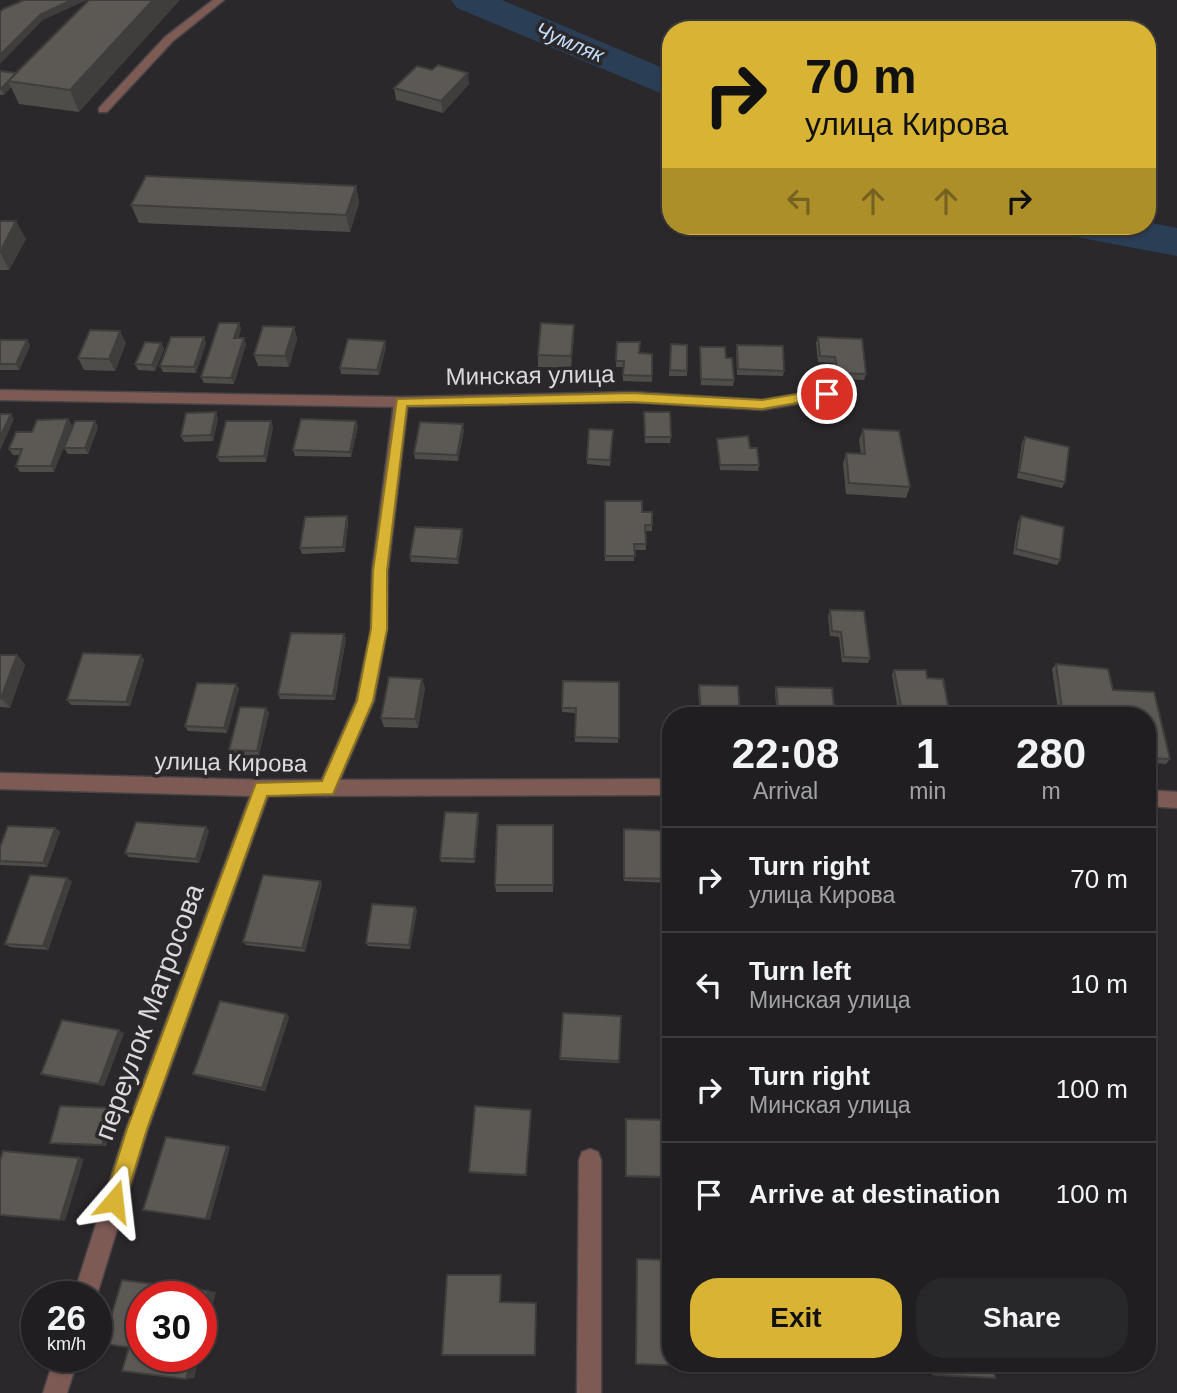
<!DOCTYPE html>
<html lang="en">
<head>
<meta charset="utf-8">
<style>
  body { margin:0; font-family:Arial,sans-serif; background:#282729; color:#f1f3f6; height:100vh; display:flex; flex-direction:column; font-size:26px; white-space:nowrap }
  * { box-sizing:border-box; margin:0 }
  p { font-size:23px; color:#a2a2a5 }
  .icon { flex:none; width:38px; height:38px; fill:none; stroke:currentColor; stroke-width:2; stroke-linecap:round; stroke-linejoin:round }
  .map { position:relative; flex:1; overflow:hidden }
  .details { position:absolute; left:662px; top:707px; width:494px; height:665px; display:flex; flex-direction:column; background:#201e20; border-radius:28px; box-shadow:0 2px 5px #0004,0 0 0 2px #3d3c3e }
  .details>* { flex:none }
  .banner { position:absolute; left:662px; top:21px; width:494px; height:214px; border-radius:28px; box-shadow:0 2px 5px #0004,0 0 0 2px #3d3c3e; background:#d9b334; color:#111; overflow:hidden }
  .speed { position:absolute; left:21px; top:1281px; display:flex; gap:14px; font-size:35px; font-weight:700; text-align:center }
  .speed>* { display:grid; place-content:center; width:91px; height:91px; border-radius:50%; background:#201e20; box-shadow:0 2px 5px #0004,0 0 0 2px #3d3c3e; line-height:1 }
  .speed small { font-size:18px; font-weight:400 }
  .speed .limit { border:10px solid #d22; background:#fff; color:#111 }
  .pin { position:absolute; display:grid; place-items:center; width:60px; height:60px; color:#fff; margin:-30px; border:4px solid #fff; border-radius:50%; box-shadow:0 2px 7px #0007 }
  .me { position:absolute; width:77px; margin:-38px; rotate:17deg; stroke-linejoin:round; filter:drop-shadow(0 0 5px #0008) }
  .turn { display:flex; align-items:center; gap:24px; height:147px; padding:0 28px; font-size:32px }
  .turn .icon { width:91px; height:91px; stroke-width:2.5 }
  .turn b { display:block; font-size:49px; line-height:60px }
  .lanes { display:flex; align-items:center; height:66px; padding:0 28px; background:#0003; justify-content:center; gap:35px; direction:ltr }
  .lanes .off { opacity:.35 }
  .eta { display:flex; justify-content:space-evenly; align-items:center; height:119px; text-align:center }
  .eta b { font-size:42px; font-weight:800; line-height:49px }
  .action { display:flex; gap:14px; margin-top:auto; padding:14px 28px }
  .action a { flex:1; height:80px; border-radius:28px; background:#d9b334; color:#111; font-size:28px; font-weight:800; line-height:80px; text-align:center }
  .action a+a { background:#282729; color:#f1f3f6 }
  ul { padding:0; list-style:none }
  li { display:flex; align-items:center; gap:21px; height:105px; padding:0 28px; border-top:2px solid #3d3c3e }
  li div { flex:1 }
  li b { display:block; font-size:26px }
  li em { font-style:normal }
  .map>svg:first-child { display:block }
  .lines { fill:none; stroke-linecap:round; stroke-linejoin:round }
  .river { fill:#2a3e56; fill-rule:evenodd }
  .service-casing { stroke:#474447; stroke-width:3 }
  .minor-casing { stroke:#474447; stroke-width:3 }
  .service { fill:#7e5a55; fill-rule:evenodd }
  .minor { fill:#7e5a55; fill-rule:evenodd }
  .wall { fill:#4f4d49 }
  .shaded-wall { fill:#403e3c }
  .building { fill:#5c5955; stroke:#403e3c; stroke-width:2 }
  .route { fill:#d9b334; stroke:#8d7422; stroke-width:2 }
  .labels { text-anchor:middle; dominant-baseline:central; stroke-width:7; stroke-linejoin:round; paint-order:stroke }
  .far-water-label { font-size:21px; font-style:italic; fill:#c5dcf9; stroke:#2b282b }
  .street-label { font-size:24px; fill:#dbd9db; stroke:#2b282b }
  .near-street-label { font-size:28px; fill:#dbd9db; stroke:#2b282b }
</style>
</head>
<body>
<div class="map">
<svg width="1177" height="1393" viewBox="0 0 1177 1393">
  <rect width="100%" height="100%" fill="#2b282b"/>
  <g class="lines">
    <g class="river">
      <polygon points="451,0 502,0 670,71 670,97 457,8"/>
      <polygon points="1146,222 1177,228 1177,256 1071,236 1064,226 1146,226"/>
    </g>
    <defs>
      <g id="service">
        <polygon points="213,0 224,0 173,41 107,112 99,112 99,108 165,37"/>
        <polygon points="401,397 408,402 388,571 387,629 374,701 334,794 327,796 320,794 318,788 356,701 371,629 372,571 394,402"/>
      </g>
      <g id="minor">
        <polygon points="827,389 832,390 832,398 762,410 632,402 401,407 0,400 0,390 401,397 632,392 762,400"/>
        <polygon points="0,773 262,780 670,779 670,795 268,796 148,1129 96,1298 73,1297 126,1129 250,796 0,789"/>
        <polygon points="1146,790 1177,792 1177,808 1146,806"/>
        <polygon points="590,1149 598,1152 601,1160 601,1393 577,1393 579,1160 582,1152"/>
        <polygon points="55,1356 79,1356 67,1393 43,1393"/>
      </g>
    </defs>
    <use href="#service" class="service-casing"/>
    <use href="#minor" class="minor-casing"/>
    <use href="#service" class="service"/>
    <use href="#minor" class="minor"/>
  </g>
  <g class="wall">
    <polygon points="89,0 79,112 19,104 11,87 4,95 0,95 0,71 16,73"/>
    <polygon points="432,70 469,84 443,113 396,100 394,88"/>
    <polygon points="356,186 359,203 350,232 139,223 131,205"/>
    <polygon points="0,221 26,239 9,270 0,270"/>
    <polygon points="239,323 241,329 238,338 246,344 234,384 204,383 201,377"/>
    <polygon points="294,327 297,339 289,367 258,366 254,355"/>
    <polygon points="574,336 571,368 538,367 538,355"/>
    <polygon points="818,337 866,374 864,380 836,379 834,363 818,362 816,343"/>
    <polygon points="0,340 27,340 30,346 19,370 0,370"/>
    <polygon points="617,342 639,353 652,354 652,382 623,381 623,367 616,367"/>
    <polygon points="126,343 115,371 84,370 78,358"/>
    <polygon points="161,343 164,349 155,371 138,370 135,364"/>
    <polygon points="206,343 196,373 163,372 160,366"/>
    <polygon points="671,344 687,371 687,376 669,376"/>
    <polygon points="737,345 784,371 783,376 737,375 736,351"/>
    <polygon points="386,347 379,375 341,374 340,368"/>
    <polygon points="700,347 726,358 734,380 733,386 701,385"/>
    <polygon points="644,417 671,437 670,443 645,443"/>
    <polygon points="218,418 213,441 184,442 181,436"/>
    <polygon points="95,421 98,427 88,454 68,454 64,448"/>
    <polygon points="72,425 54,472 20,472 16,466 20,455 13,455 9,449 32,432"/>
    <polygon points="358,426 351,457 295,456 293,450"/>
    <polygon points="273,427 266,462 220,462 217,457"/>
    <polygon points="863,429 910,487 906,498 846,494 843,464 846,453 861,454 859,440"/>
    <polygon points="464,430 458,461 415,459 414,453"/>
    <polygon points="613,430 610,466 587,464 587,459"/>
    <polygon points="1025,437 1065,482 1062,488 1017,478 1022,442"/>
    <polygon points="717,439 750,448 759,465 758,471 720,470 717,445"/>
    <polygon points="605,501 642,512 652,525 652,531 645,531 646,550 634,550 634,561 605,561"/>
    <polygon points="347,516 348,522 345,552 302,554 300,548"/>
    <polygon points="1021,516 1060,560 1057,565 1013,554 1018,522"/>
    <polygon points="463,534 458,564 411,562 410,556"/>
    <polygon points="830,610 870,658 868,663 842,662 839,637 830,636 828,616"/>
    <polygon points="344,634 346,639 335,700 280,699 278,694"/>
    <polygon points="0,655 17,655 25,665 10,708 0,707"/>
    <polygon points="141,655 144,660 130,706 71,705 67,700"/>
    <polygon points="1056,664 1108,669 1113,690 1154,692 1170,759 1166,764 1146,762 1146,716 1059,716 1052,669"/>
    <polygon points="894,670 927,678 950,716 920,716 920,711 898,711 892,674"/>
    <polygon points="422,679 425,688 418,728 384,727 381,718"/>
    <polygon points="563,681 619,682 618,743 575,742 575,713 562,712"/>
    <polygon points="236,684 239,689 227,733 188,731 185,726"/>
    <polygon points="699,685 740,716 700,716 698,690"/>
    <polygon points="776,687 835,716 777,716 775,692"/>
    <polygon points="266,708 269,713 259,755 232,755 229,750"/>
    <polygon points="479,817 475,863 441,862 440,858"/>
    <polygon points="206,827 209,831 199,863 129,857 125,853"/>
    <polygon points="55,828 60,832 47,867 0,865 0,847"/>
    <polygon points="624,829 670,831 670,883 624,881"/>
    <polygon points="553,833 553,892 496,892 495,885"/>
    <polygon points="72,881 48,950 10,947 5,944"/>
    <polygon points="320,881 322,884 305,952 246,945 243,942"/>
    <polygon points="415,907 417,910 410,949 368,946 366,943"/>
    <polygon points="286,1014 289,1017 265,1091 197,1076 193,1074"/>
    <polygon points="621,1016 619,1063 560,1060 560,1058"/>
    <polygon points="124,1033 104,1086 46,1076 41,1074"/>
    <polygon points="116,1110 106,1146 55,1144 50,1143"/>
    <polygon points="531,1110 526,1176 470,1173 469,1172"/>
    <polygon points="670,1120 670,1178 626,1177 626,1121"/>
    <polygon points="930,1363 993,1363 936,1375 932,1375"/>
  </g>
  <g class="shaded-wall">
    <polygon points="72,0 87,0 43,20 0,64 0,55 41,14"/>
    <polygon points="153,0 180,0 79,112 70,90"/>
    <polygon points="468,73 469,84 443,113 441,101"/>
    <polygon points="8,81 11,87 4,95 1,89"/>
    <polygon points="356,186 359,203 350,232 346,215"/>
    <polygon points="16,221 26,239 9,270 0,252"/>
    <polygon points="239,323 241,329 237,344 234,338"/>
    <polygon points="574,325 574,336 571,368 571,356"/>
    <polygon points="294,327 297,339 289,367 285,356"/>
    <polygon points="120,331 126,343 115,371 109,359"/>
    <polygon points="204,337 206,343 196,373 194,367"/>
    <polygon points="244,338 246,344 234,384 231,378"/>
    <polygon points="27,340 30,346 19,370 16,364"/>
    <polygon points="385,341 386,347 379,375 377,370"/>
    <polygon points="161,343 164,349 155,371 152,365"/>
    <polygon points="216,412 218,418 213,441 211,435"/>
    <polygon points="11,414 14,419 0,451 0,437"/>
    <polygon points="68,419 72,425 54,472 51,466"/>
    <polygon points="95,421 98,427 88,454 85,448"/>
    <polygon points="271,421 273,427 266,462 264,456"/>
    <polygon points="356,421 358,426 351,457 350,452"/>
    <polygon points="463,424 464,430 458,461 457,455"/>
    <polygon points="347,516 348,522 345,552 343,547"/>
    <polygon points="462,529 463,534 458,564 457,559"/>
    <polygon points="344,634 346,639 335,700 333,696"/>
    <polygon points="17,655 25,665 10,708 1,698"/>
    <polygon points="141,655 144,660 130,706 126,702"/>
    <polygon points="422,679 425,688 418,728 415,719"/>
    <polygon points="236,684 239,689 227,733 224,728"/>
    <polygon points="266,708 269,713 259,755 257,751"/>
    <polygon points="478,813 479,817 475,863 474,859"/>
    <polygon points="206,827 209,831 199,863 196,859"/>
    <polygon points="55,828 60,832 47,867 43,863"/>
    <polygon points="67,878 72,881 48,950 43,946"/>
    <polygon points="320,881 322,884 305,952 302,948"/>
    <polygon points="415,907 417,910 410,949 409,945"/>
    <polygon points="286,1014 289,1017 265,1091 262,1088"/>
    <polygon points="119,1030 124,1033 104,1086 99,1084"/>
    <polygon points="111,1108 116,1110 106,1146 102,1145"/>
    <polygon points="227,1146 230,1147 210,1220 206,1219"/>
    <polygon points="79,1158 84,1159 65,1221 60,1220"/>
    <polygon points="208,1291 216,1292 201,1350 201,1318"/>
    <polygon points="192,1356 200,1356 194,1378 186,1379"/>
  </g>
  <g class="building">
    <polygon points="24,0 72,0 41,14 0,55 0,12 3,9"/>
    <polygon points="89,0 153,0 70,90 8,81"/>
    <polygon points="438,65 468,73 441,101 394,88 417,66 432,70"/>
    <polygon points="0,71 16,73 1,89 0,89"/>
    <polygon points="146,176 356,186 346,215 131,205"/>
    <polygon points="0,221 16,221 0,252"/>
    <polygon points="219,323 239,323 234,338 244,338 231,378 201,377"/>
    <polygon points="541,323 574,325 571,356 538,355"/>
    <polygon points="263,326 294,327 285,356 254,355"/>
    <polygon points="90,330 120,331 109,359 78,358"/>
    <polygon points="171,337 204,337 194,367 160,366"/>
    <polygon points="818,337 862,339 866,374 838,373 835,357 820,356"/>
    <polygon points="348,339 385,341 377,370 340,368"/>
    <polygon points="0,340 27,340 16,364 0,364"/>
    <polygon points="145,342 161,343 152,365 135,364"/>
    <polygon points="617,342 640,342 639,353 652,354 652,376 623,375 624,361 616,361"/>
    <polygon points="671,344 687,345 687,371 670,370"/>
    <polygon points="737,345 783,346 784,371 738,369"/>
    <polygon points="700,347 725,347 726,358 732,358 734,380 701,379"/>
    <polygon points="216,412 211,435 181,436 186,413"/>
    <polygon points="644,412 670,412 671,437 645,437"/>
    <polygon points="0,414 11,414 0,437"/>
    <polygon points="68,419 51,466 16,466 22,449 9,449 16,432 32,432 37,420"/>
    <polygon points="301,419 356,421 350,452 293,450"/>
    <polygon points="75,421 95,421 85,448 64,448"/>
    <polygon points="226,421 271,421 264,456 217,457"/>
    <polygon points="420,422 463,424 457,455 414,453"/>
    <polygon points="589,429 613,430 610,460 587,459"/>
    <polygon points="863,429 899,431 910,487 849,483 846,453 865,454"/>
    <polygon points="748,436 750,448 757,448 759,465 720,465 717,439"/>
    <polygon points="1025,437 1069,447 1065,482 1019,472"/>
    <polygon points="605,501 642,501 642,512 652,512 652,525 645,525 646,544 634,544 635,556 605,556"/>
    <polygon points="347,516 343,547 300,548 305,517"/>
    <polygon points="1021,516 1064,527 1060,560 1016,549"/>
    <polygon points="415,527 462,529 457,559 410,556"/>
    <polygon points="830,610 864,611 870,658 844,657 841,632 832,631"/>
    <polygon points="291,633 344,634 333,696 278,694"/>
    <polygon points="83,653 141,655 126,702 67,700"/>
    <polygon points="0,655 17,655 1,698 0,698"/>
    <polygon points="1056,664 1108,669 1113,690 1154,692 1170,759 1146,758 1146,716 1063,716"/>
    <polygon points="894,670 926,670 927,678 943,679 950,716 924,716 922,707 901,706"/>
    <polygon points="389,677 422,679 415,719 381,718"/>
    <polygon points="563,681 619,682 619,738 575,737 576,708 562,708"/>
    <polygon points="197,683 236,684 224,728 185,726"/>
    <polygon points="699,685 738,686 740,716 701,716"/>
    <polygon points="776,687 832,688 835,716 779,716"/>
    <polygon points="240,707 266,708 257,751 229,750"/>
    <polygon points="866,713 891,714 891,716 866,716"/>
    <polygon points="445,812 478,813 474,859 440,858"/>
    <polygon points="136,822 206,827 196,859 125,853"/>
    <polygon points="497,825 553,825 553,885 495,885"/>
    <polygon points="8,826 55,828 43,863 0,861 0,847"/>
    <polygon points="624,829 670,831 670,879 624,878"/>
    <polygon points="30,875 67,878 43,946 5,944"/>
    <polygon points="263,875 320,881 302,948 243,942"/>
    <polygon points="372,904 415,907 409,945 366,943"/>
    <polygon points="220,1001 286,1014 262,1088 193,1074"/>
    <polygon points="563,1013 621,1016 619,1061 560,1058"/>
    <polygon points="62,1020 119,1030 99,1084 41,1074"/>
    <polygon points="60,1106 111,1108 102,1145 50,1143"/>
    <polygon points="475,1106 531,1110 526,1175 469,1172"/>
    <polygon points="626,1119 670,1120 670,1177 626,1176"/>
    <polygon points="166,1137 227,1146 206,1219 143,1210"/>
    <polygon points="3,1151 79,1158 60,1220 0,1215 0,1161"/>
    <polygon points="637,1259 670,1260 670,1363 716,1363 716,1367 636,1364"/>
    <polygon points="447,1275 501,1275 500,1302 536,1303 535,1355 442,1355"/>
    <polygon points="122,1280 208,1291 201,1318 201,1297 142,1297 142,1356 192,1356 186,1379 122,1371 129,1347 103,1344"/>
    <polygon points="934,1363 993,1363 995,1378 936,1375"/>
  </g>
  <polygon class="route" points="827,389 833,394 831,397 762,409 632,402 407,406 387,571 387,629 373,701 333,794 267,796 147,1129 125,1201 122,1208 114,1211 107,1208 104,1201 127,1129 256,783 322,781 357,701 371,629 373,571 397,399 632,393 762,400"/>
  <g class="labels">
    <g class="far-water-label">
      <text transform="translate(570 42) rotate(23)">Чумляк</text>
    </g>
    <g class="street-label">
      <text transform="translate(530 375) rotate(-1)">Минская улица</text>
      <text transform="translate(231 762) rotate(1)">улица Кирова</text>
    </g>
    <g class="near-street-label">
      <text transform="translate(149 1012) rotate(-70)">переулок Матросова</text>
    </g>
  </g>
</svg>
<div class="speed"><div>26<small>km/h</small></div><div class="limit">30</div></div>
<div class="pin" style="left:827px;top:394px;background:#d93025"><svg class="icon" aria-label="arrive" viewBox="0 0 24 24"><path d="M6 21V4h12l-3 4 3 4H6"/></svg></div>
<svg class="me" style="left:114px;top:1201px" viewBox="-20 -20 40 40"><path d="M0-17L14 15 0 8-14 15z" fill="#d9b334" stroke="#fff" stroke-width="4"/></svg>
<div class="banner">
<div class="turn"><svg class="icon" aria-label="right" viewBox="0 0 24 24"><path d="M7 20v-9h11M14 6l5 5-5 5"/></svg><div><b>70 m</b>улица Кирова</div></div>
<div class="lanes"><svg class="icon off" aria-label="left" viewBox="0 0 24 24"><path d="M17 20v-9H6M10 6l-5 5 5 5"/></svg><svg class="icon off" aria-label="ahead" viewBox="0 0 24 24"><path d="M12 20V5M6 11l6-6 6 6"/></svg><svg class="icon off" aria-label="ahead" viewBox="0 0 24 24"><path d="M12 20V5M6 11l6-6 6 6"/></svg><svg class="icon" aria-label="right" viewBox="0 0 24 24"><path d="M7 20v-9h11M14 6l5 5-5 5"/></svg></div>
</div>
<section class="details">
<div class="eta">
<div><b>22:08</b><p>Arrival</p></div>
<div><b>1</b><p>min</p></div>
<div><b>280</b><p>m</p></div>
</div>
<ul>
<li><svg class="icon" aria-label="right" viewBox="0 0 24 24"><path d="M7 20v-9h11M14 6l5 5-5 5"/></svg><div><b>Turn right</b><p>улица Кирова</p></div><em>70 m</em></li>
<li><svg class="icon" aria-label="left" viewBox="0 0 24 24"><path d="M17 20v-9H6M10 6l-5 5 5 5"/></svg><div><b>Turn left</b><p>Минская улица</p></div><em>10 m</em></li>
<li><svg class="icon" aria-label="right" viewBox="0 0 24 24"><path d="M7 20v-9h11M14 6l5 5-5 5"/></svg><div><b>Turn right</b><p>Минская улица</p></div><em>100 m</em></li>
<li><svg class="icon" aria-label="arrive" viewBox="0 0 24 24"><path d="M6 21V4h12l-3 4 3 4H6"/></svg><div><b>Arrive at destination</b></div><em>100 m</em></li>
</ul>
<div class="action"><a>Exit</a><a>Share</a></div>
</section>
</div>
</body>
</html>
